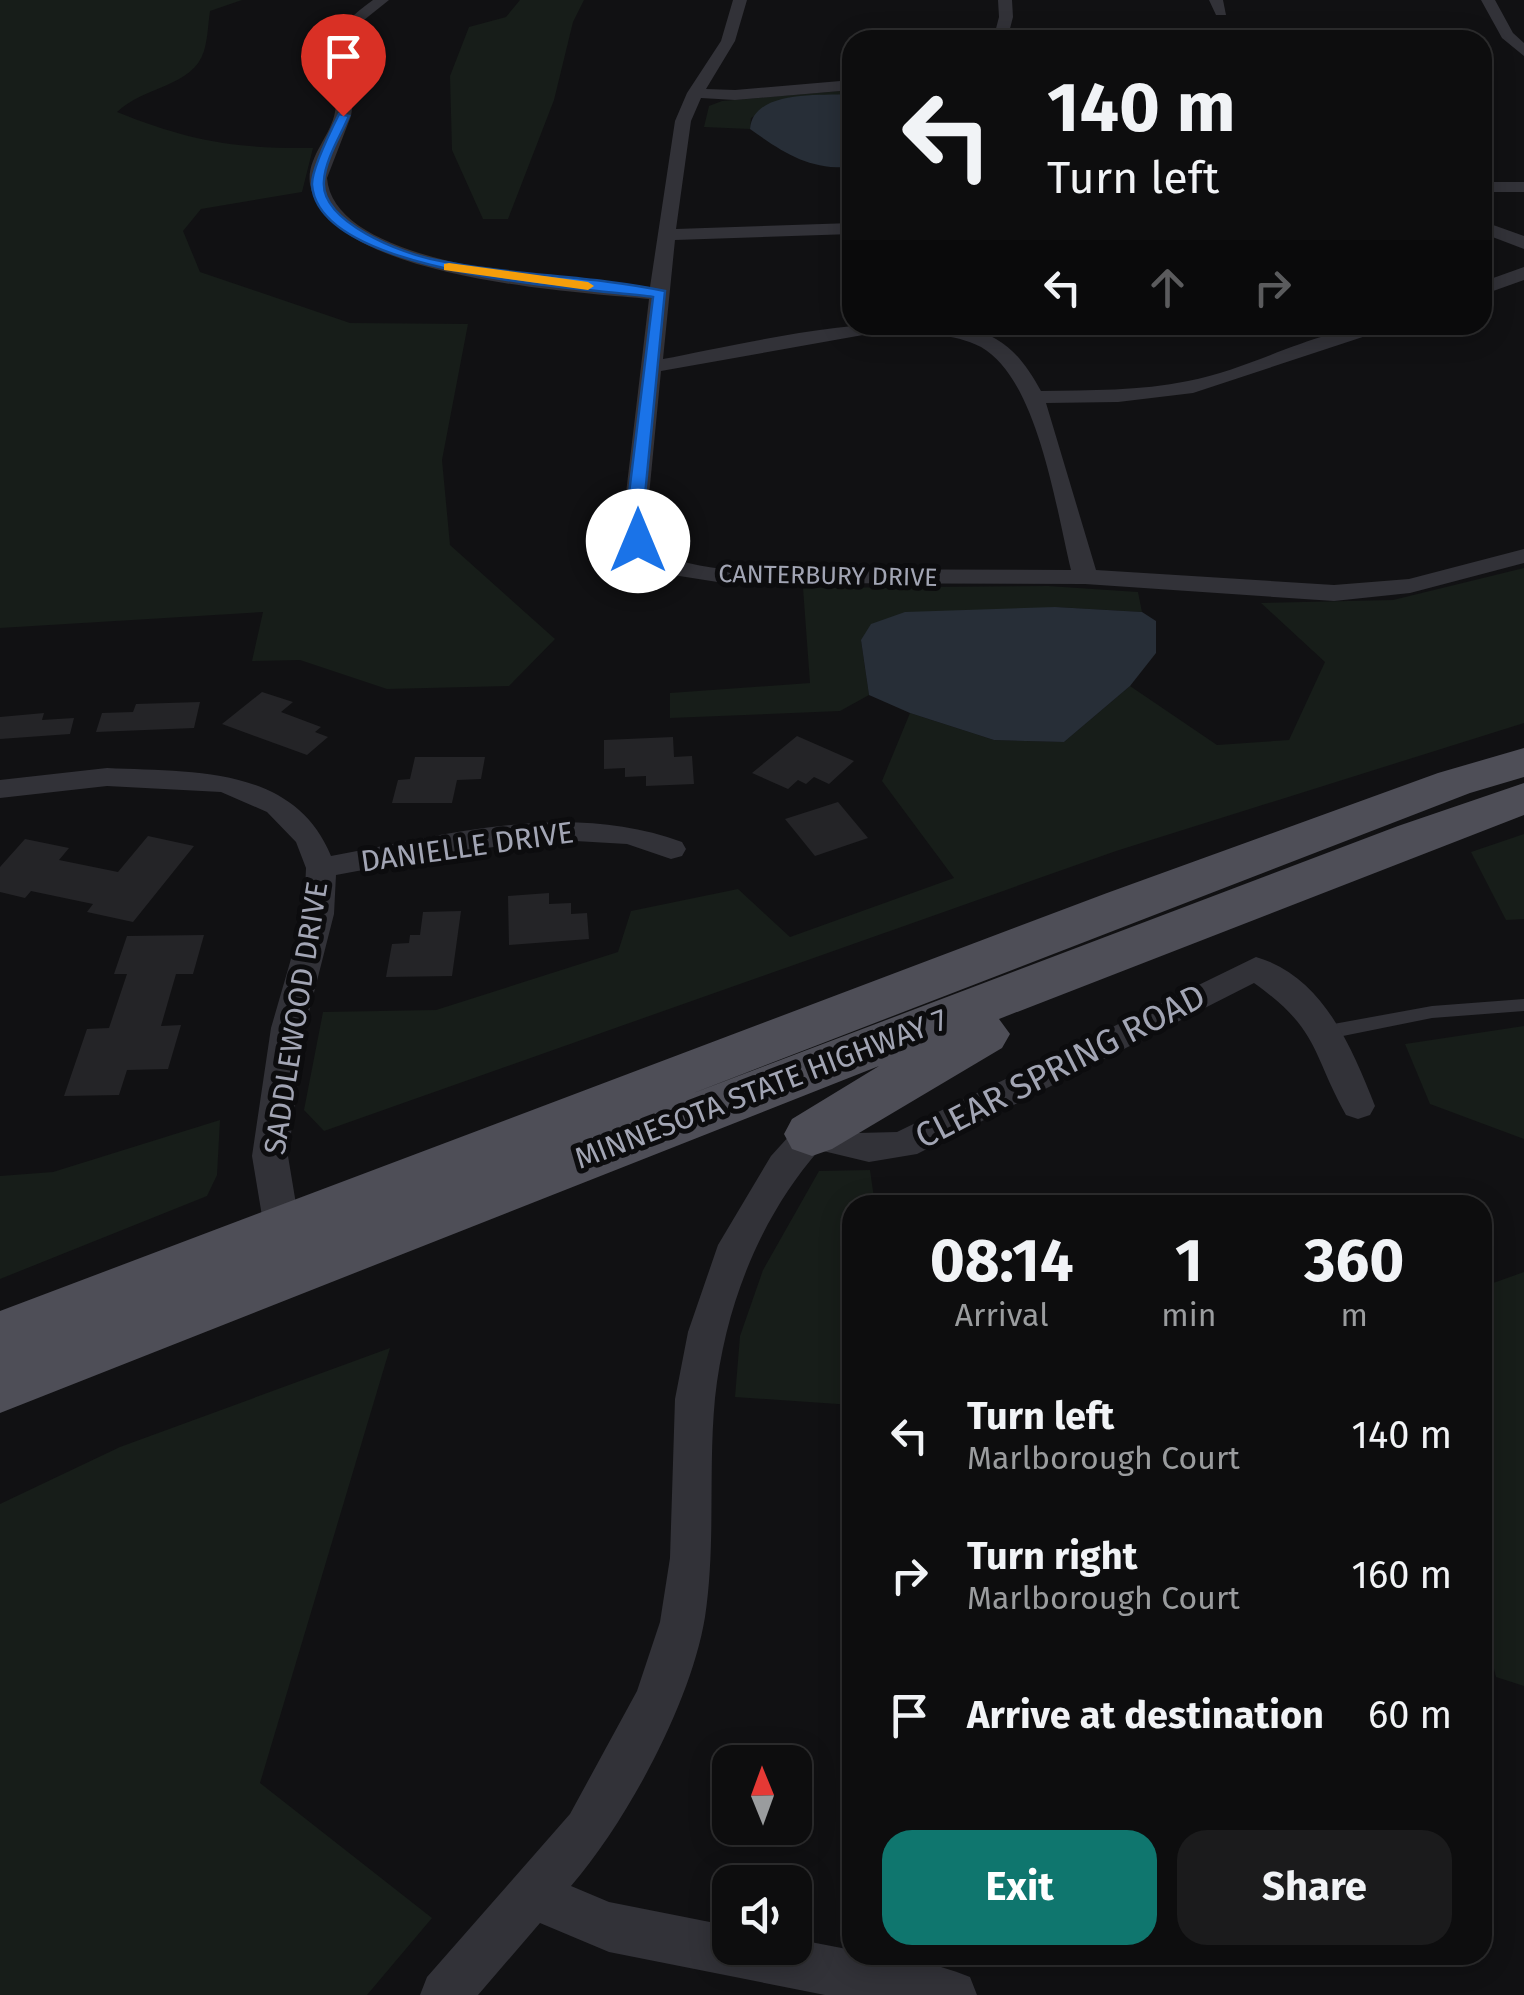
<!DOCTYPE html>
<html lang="en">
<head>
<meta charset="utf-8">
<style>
  body { margin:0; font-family:"Fira Sans",sans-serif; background:#1b1b1c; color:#f1f3f6; height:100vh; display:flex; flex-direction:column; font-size:38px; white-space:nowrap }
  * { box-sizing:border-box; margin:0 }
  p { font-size:32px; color:#9a9c9e }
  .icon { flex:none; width:55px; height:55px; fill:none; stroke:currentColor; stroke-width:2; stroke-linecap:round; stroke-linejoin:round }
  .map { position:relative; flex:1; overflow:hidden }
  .details { position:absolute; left:842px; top:1195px; width:650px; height:770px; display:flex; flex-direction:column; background:#0d0d0e; border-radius:30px; box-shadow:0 5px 25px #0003,0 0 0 2px #2d2d2e }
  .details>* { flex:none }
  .hud { position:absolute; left:842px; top:30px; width:650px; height:305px; border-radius:30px; box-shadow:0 5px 25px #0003,0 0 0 2px #2d2d2e; background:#0d0d0e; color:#f1f3f6; overflow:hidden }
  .needle { width:65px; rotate:359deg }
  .controls { position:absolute; left:712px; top:1745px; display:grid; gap:20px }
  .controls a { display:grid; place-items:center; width:100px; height:100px; border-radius:20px; background:#0d0d0e; box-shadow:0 5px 25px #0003,0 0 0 2px #2d2d2e; font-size:50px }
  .pin { position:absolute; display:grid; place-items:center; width:85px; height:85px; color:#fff; margin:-102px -42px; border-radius:50% 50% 50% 0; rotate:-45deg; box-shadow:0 0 10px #0007 }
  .pin .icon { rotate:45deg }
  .me { position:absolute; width:110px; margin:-55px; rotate:0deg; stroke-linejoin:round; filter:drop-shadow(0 0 8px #0008) }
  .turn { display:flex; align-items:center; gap:35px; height:210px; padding:0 40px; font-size:45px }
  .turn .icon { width:130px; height:130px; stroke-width:2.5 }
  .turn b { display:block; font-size:70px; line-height:85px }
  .lanes { display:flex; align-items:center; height:95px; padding:0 40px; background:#0003; justify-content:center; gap:50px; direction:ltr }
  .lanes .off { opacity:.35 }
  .eta { display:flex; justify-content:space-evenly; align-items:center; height:170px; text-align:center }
  .eta b { font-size:60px; font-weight:700; line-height:70px }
  .primary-button { display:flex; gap:20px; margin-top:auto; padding:20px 40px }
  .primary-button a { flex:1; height:115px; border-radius:30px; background:#0f766e; color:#fff; font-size:40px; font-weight:700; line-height:115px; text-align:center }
  .primary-button a+a { background:#1b1b1c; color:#f1f3f6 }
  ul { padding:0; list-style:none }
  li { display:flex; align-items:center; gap:30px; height:140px; padding:0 40px }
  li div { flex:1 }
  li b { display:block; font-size:38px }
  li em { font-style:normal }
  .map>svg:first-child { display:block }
  .green { fill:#171d19 }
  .water { fill:#272e37 }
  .building { fill:#242427 }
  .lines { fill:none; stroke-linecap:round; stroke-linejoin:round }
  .lane { fill:#323238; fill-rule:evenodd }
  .street { fill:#323238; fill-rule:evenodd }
  .primary { fill:#4e4e57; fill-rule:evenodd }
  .route { fill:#1a73e8; stroke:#114b97; stroke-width:2.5 }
  .slow { fill:#f59e0b }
  .labels { text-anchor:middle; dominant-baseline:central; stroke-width:10; stroke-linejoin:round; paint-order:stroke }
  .far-street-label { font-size:25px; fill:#a2a5b4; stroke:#0c0c0e }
  .street-label { font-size:30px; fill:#a2a5b4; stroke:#0c0c0e }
  .near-street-label { font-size:35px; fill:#a2a5b4; stroke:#0c0c0e }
</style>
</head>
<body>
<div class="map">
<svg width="1524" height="1995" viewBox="0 0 1524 1995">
  <rect width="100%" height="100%" fill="#111113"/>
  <g class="green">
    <path d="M0,0h242l-32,11c-2,13 -2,27 -6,40 -11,36 -60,35 -87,61 72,29 119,37 196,36l-11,44 -101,17 -18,22 17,41 150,51 118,1 -26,136 8,85 105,94 -46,47 -122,3 -87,-29 -48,1 11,-49 -263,16z"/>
    <polygon points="520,0 584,0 573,22 554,100 508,219 483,219 452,150 450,76 469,27 506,17"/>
    <polygon points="852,90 852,94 788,98 751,118 750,129 704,127 709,106 722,101"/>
    <polygon points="1524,568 1524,723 1116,851 324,1131 304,1110 323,1012 436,1010 618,952 631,911 738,889 790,937 954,878 882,781 910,713 994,740 1064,742 1130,686 1217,745 1289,740 1325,662 1261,603 1393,600"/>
    <polygon points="1048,586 1138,592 1142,612 1055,607 861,640 869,695 840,711 670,718 670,693 810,683 803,588"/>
    <polygon points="1524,834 1524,919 1506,920 1471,852"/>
    <polygon points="1524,1026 1524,1139 1430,1104 1405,1044"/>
    <polygon points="220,1120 217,1175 207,1196 0,1279 0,1176 53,1172"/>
    <polygon points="870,1170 875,1205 852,1205 852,1405 735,1397 740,1336 763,1270 819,1171"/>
    <polygon points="1524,1272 1524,1686 1496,1677 1483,1623 1482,1287"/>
    <polygon points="390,1348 260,1783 432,1918 367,1995 0,1995 0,1504 120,1447"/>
  </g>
  <g class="water">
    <path d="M852,94v73c-43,3 -68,-14 -102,-38 3,-40 72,-33 102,-35z"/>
    <polygon points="1055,607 1142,612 1156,621 1156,653 1130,686 1064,742 994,740 910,713 869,695 861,640 871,624 905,612"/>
  </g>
  <g class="building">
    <polygon points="262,692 293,702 281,712 321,727 315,732 328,737 307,755 222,724"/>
    <polygon points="200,702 194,728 96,732 102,713 133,712 136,704"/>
    <polygon points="44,713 42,720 74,718 70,734 0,739 0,717"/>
    <polygon points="797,736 854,761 829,784 814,777 806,784 798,780 788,789 752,773"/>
    <polygon points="673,737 674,757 692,756 694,784 646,786 646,776 625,777 625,768 604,769 604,740"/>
    <polygon points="415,757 485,757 481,779 457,780 452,803 392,803 398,780 410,779"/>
    <polygon points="838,802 868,838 815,856 785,819"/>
    <polygon points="148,836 194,846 133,922 87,912 93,904 31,891 25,898 0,892 0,867 25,839 69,848 59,860 118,872"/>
    <polygon points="549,893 549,904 571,903 571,914 587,913 589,939 509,945 508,896"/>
    <polygon points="461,911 452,976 386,977 392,944 409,943 410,935 420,935 423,912"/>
    <polygon points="204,935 193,974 176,974 161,1026 181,1025 168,1069 127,1070 119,1095 64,1096 87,1029 109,1028 127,974 114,974 127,936"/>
  </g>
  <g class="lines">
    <polygon class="lane" points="1524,999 1524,1011 1432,1018 1328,1039 1319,1032 1328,1025 1432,1006"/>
    <g class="street">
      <path d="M373,0h16l-25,20 -17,22 7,53 -3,21 -24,62c7,92 254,103 323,109l25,-166 12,-28 34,-52 12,-41h14l-12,41 -29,48 29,1 117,-10v10l-117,10 -34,-2 -10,23 -15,108 176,-6v11l-177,6 -12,119c80,-15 262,-60 333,-20 21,12 33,31 45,52 49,-1 99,0 147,-10 69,-13 132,-56 202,-56l-3,4 -194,64 -75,9 -72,1 50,167 238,15 75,-6 115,-30v14l-114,30 -76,8 -249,-17 -361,-1 -51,-8 -25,-11 -17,-18 -9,-19 27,-228c-75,-7 -324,-21 -339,-115 -4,-26 21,-48 25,-72 12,-60 -27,-65 38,-112zM891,330c30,6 62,2 90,17 57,32 75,162 90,223l-347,-1c-33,-4 -65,-8 -78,-42l15,-156z"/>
      <polygon points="998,0 1012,0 1013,17 1007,40 993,40 999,17"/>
      <polygon points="1209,0 1223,0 1226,15 1216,15"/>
      <polygon points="1481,0 1495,0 1513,33 1524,43 1524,56 1502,38"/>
      <rect x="1482" y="182" width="42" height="10"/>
      <polygon points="1482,221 1524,236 1524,249 1482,233"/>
      <polygon points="1524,267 1524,280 1482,295 1482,282"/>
      <path d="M107,768c83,4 187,-3 224,88 116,-21 236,-56 351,-14l4,7 -4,7 -11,3 -44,-15 -69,-4 -82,9 -140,26 -2,39 -29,114 -17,128 12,72 -5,11 -13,4 -13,-4 -5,-11 -12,-72 19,-128 33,-114 2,-46 -10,-26 -29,-30 -46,-20 -114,-6 -107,12v-18z"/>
      <path d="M1256,957c67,19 96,91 119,149l-5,9 -12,4 -12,-4c-35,-63 -26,-85 -92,-132l-337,171 -48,8 -50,-12c-60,69 -94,157 -104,248 -7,73 1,146 -10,219 -14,86 -78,204 -134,269l38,16 121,24v22h65v-9l57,11v5c39,0 82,7 118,22l7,18h-152l-216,-43 -69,-29 -62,72h-58l7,-18 143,-163 67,-123 23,-69 10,-64 5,-159 13,-67 30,-87 53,-89 29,-32 12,-4 46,13 39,-1z"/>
    </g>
    <polygon class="primary" points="1524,748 1524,777 1470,793 691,1094 1398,826 1524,783 1524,815 999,1019 1010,1034 1002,1048 832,1149 812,1156 792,1149 784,1134 792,1119 879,1066 0,1413 0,1311 1107,893 1438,773"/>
  </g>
  <path class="route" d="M339,114l10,2c-8,19 -24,44 -25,65 -4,41 79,73 112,79 75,16 153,15 229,31l-23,235 1,19h-11l-7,-19 28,-229c-70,-9 -334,-22 -341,-112 -1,-15 20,-57 27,-71z"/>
  <polygon class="slow" points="449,263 588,282 594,286 588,290 444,270 444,264"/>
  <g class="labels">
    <g class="far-street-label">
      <text transform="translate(828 576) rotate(1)">CANTERBURY DRIVE</text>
    </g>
    <g class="street-label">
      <text transform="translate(467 847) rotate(-8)">DANIELLE DRIVE</text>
      <text transform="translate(296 1018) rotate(-81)">SADDLEWOOD DRIVE</text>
      <text transform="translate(761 1089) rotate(-21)">MINNESOTA STATE HIGHWAY 7</text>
    </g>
    <g class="near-street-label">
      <text transform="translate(1060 1066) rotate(-27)">CLEAR SPRING ROAD</text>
    </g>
  </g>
</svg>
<div class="controls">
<a><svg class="needle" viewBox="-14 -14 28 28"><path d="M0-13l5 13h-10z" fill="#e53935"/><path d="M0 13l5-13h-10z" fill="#9a9c9e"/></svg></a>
<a><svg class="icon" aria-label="sound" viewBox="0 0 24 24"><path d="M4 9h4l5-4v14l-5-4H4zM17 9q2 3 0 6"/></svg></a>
</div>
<div class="pin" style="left:343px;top:116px;background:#d93025"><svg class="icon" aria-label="arrive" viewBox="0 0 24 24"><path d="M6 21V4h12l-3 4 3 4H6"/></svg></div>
<svg class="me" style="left:638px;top:541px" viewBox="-20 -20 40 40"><circle r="19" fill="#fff"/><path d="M0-13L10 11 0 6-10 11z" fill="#1a73e8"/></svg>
<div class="hud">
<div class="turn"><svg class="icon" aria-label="left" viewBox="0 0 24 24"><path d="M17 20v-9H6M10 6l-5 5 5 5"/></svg><div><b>140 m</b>Turn left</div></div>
<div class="lanes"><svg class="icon" aria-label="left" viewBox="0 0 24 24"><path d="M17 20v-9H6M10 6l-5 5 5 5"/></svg><svg class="icon off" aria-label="ahead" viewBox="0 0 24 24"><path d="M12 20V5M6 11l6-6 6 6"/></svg><svg class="icon off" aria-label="right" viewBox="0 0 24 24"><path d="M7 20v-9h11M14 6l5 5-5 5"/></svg></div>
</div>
<section class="details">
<div class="eta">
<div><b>08:14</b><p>Arrival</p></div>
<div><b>1</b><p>min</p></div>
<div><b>360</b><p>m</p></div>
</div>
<ul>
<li><svg class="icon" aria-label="left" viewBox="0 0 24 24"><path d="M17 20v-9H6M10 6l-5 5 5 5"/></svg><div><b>Turn left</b><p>Marlborough Court</p></div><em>140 m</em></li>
<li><svg class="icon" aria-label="right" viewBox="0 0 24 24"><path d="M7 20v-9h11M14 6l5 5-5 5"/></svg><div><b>Turn right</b><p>Marlborough Court</p></div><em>160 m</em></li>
<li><svg class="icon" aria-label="arrive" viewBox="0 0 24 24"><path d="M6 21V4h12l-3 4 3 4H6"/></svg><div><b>Arrive at destination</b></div><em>60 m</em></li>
</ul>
<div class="primary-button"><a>Exit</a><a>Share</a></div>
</section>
</div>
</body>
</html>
